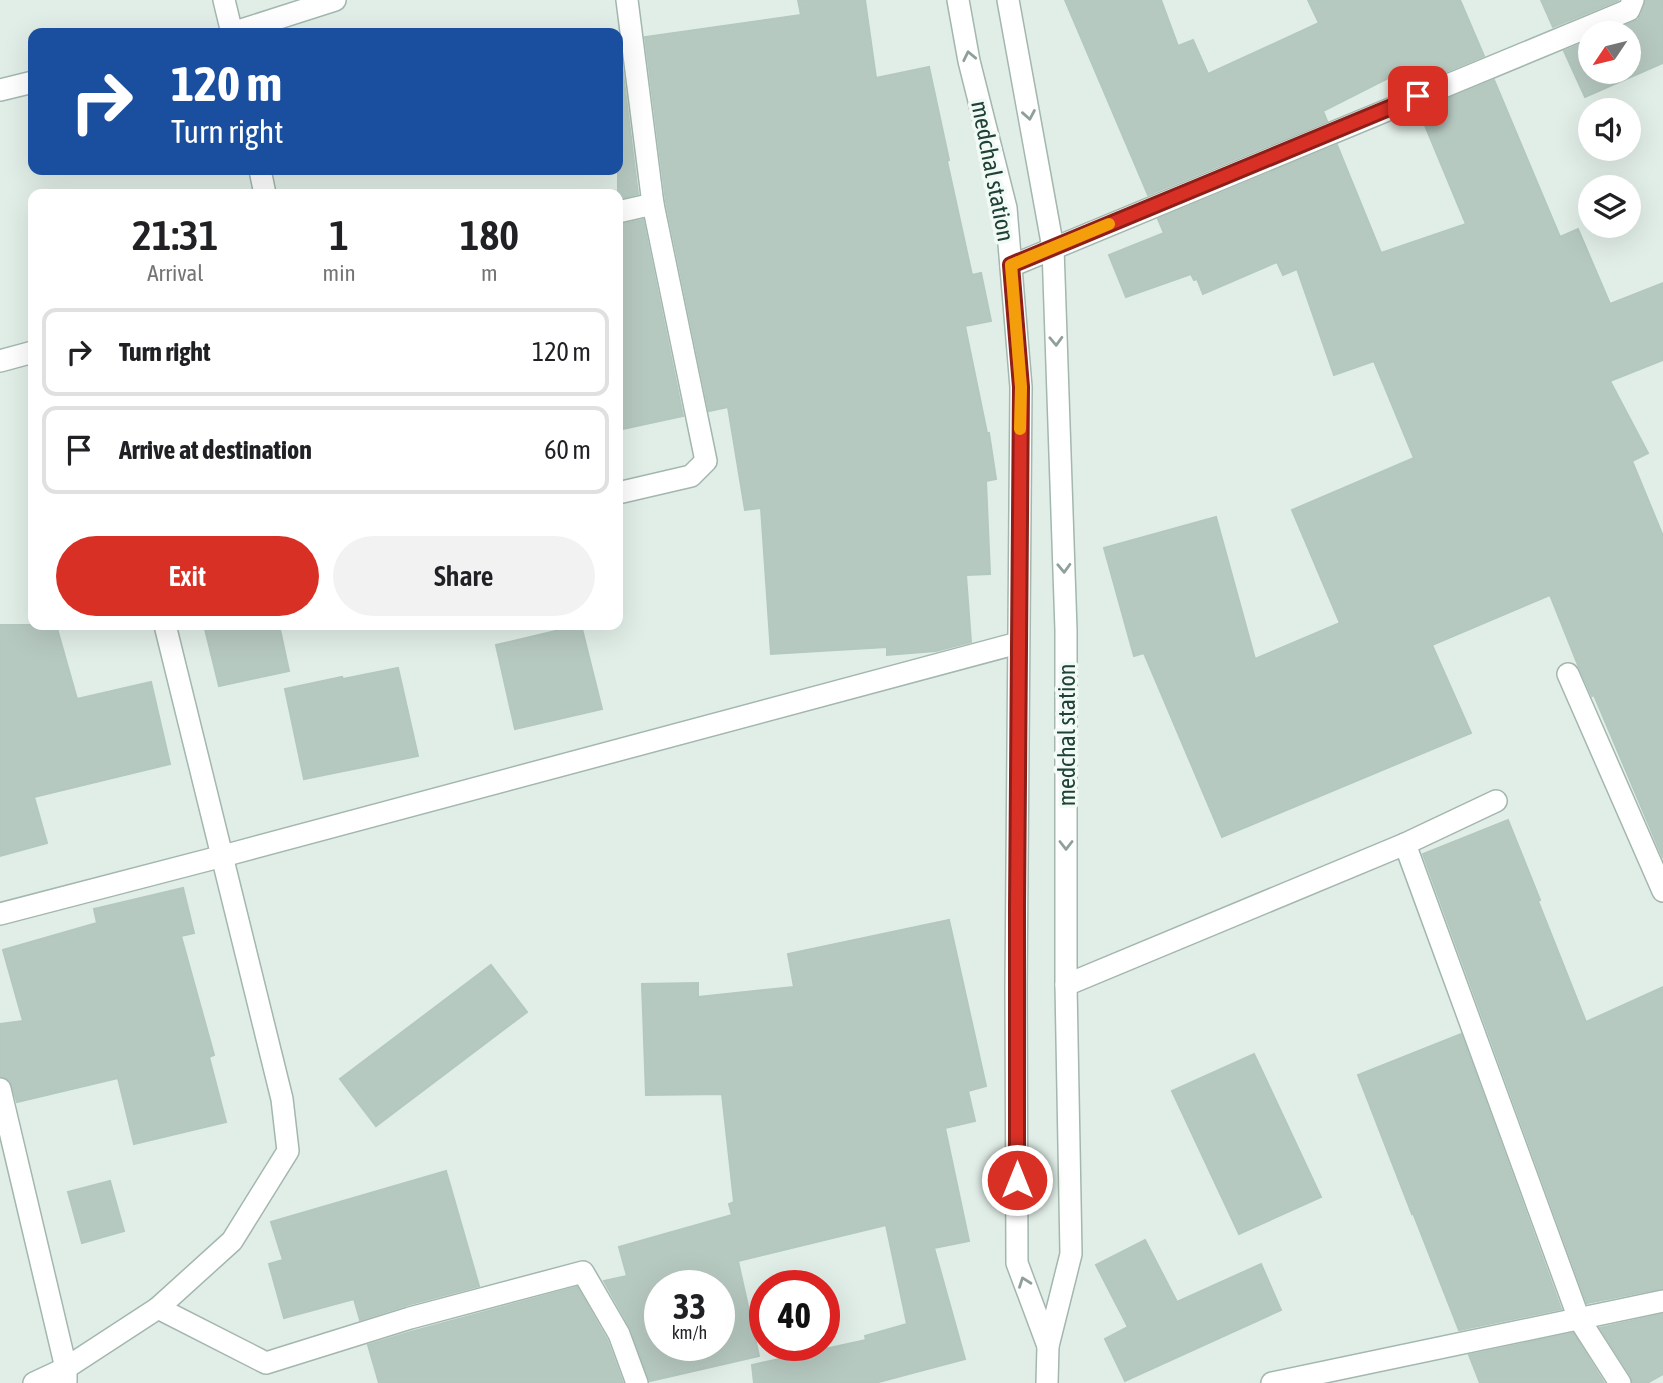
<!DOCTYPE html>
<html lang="en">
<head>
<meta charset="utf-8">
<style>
  body { margin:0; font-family:"Asap Condensed",sans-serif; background:#f2f2f2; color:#202124; height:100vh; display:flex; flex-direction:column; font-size:26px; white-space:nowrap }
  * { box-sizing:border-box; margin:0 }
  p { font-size:23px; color:#757577 }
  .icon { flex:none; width:38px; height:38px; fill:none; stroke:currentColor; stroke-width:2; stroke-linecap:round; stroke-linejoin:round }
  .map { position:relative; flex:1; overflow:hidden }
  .drawer { position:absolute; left:28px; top:189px; width:595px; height:441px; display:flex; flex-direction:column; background:#fff; border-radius:14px; box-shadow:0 7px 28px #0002 }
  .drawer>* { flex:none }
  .hud { position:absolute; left:28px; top:28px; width:595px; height:147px; border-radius:14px; box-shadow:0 7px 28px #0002; background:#1a4fa0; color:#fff; overflow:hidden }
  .needle { width:46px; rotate:235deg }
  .fabs { position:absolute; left:1578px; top:21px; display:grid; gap:14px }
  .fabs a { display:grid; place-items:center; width:63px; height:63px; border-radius:50%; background:#fff; box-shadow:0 7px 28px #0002; font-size:35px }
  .speed { position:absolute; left:644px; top:1270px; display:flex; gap:14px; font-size:35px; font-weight:700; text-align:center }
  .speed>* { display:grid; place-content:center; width:91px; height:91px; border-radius:50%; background:#fff; box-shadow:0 7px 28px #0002; line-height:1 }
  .speed small { font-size:18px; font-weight:400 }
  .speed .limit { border:10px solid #d22; background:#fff; color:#111 }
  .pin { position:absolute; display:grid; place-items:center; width:60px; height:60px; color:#fff; margin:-30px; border-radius:14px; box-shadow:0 4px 10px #0006 }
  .me { position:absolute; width:77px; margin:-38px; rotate:0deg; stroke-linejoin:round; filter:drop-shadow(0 0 5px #0008) }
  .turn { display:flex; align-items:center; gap:24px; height:147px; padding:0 28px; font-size:32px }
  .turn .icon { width:91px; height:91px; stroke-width:2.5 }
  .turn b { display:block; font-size:49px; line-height:60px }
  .eta { display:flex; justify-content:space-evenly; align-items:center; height:119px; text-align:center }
  .eta b { font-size:42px; font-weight:600; line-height:49px }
  .primary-button { display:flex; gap:14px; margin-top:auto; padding:14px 28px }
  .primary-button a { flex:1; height:80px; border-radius:42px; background:#d93025; color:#fff; font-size:28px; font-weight:600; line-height:80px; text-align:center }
  .primary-button a+a { background:#f2f2f2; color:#202124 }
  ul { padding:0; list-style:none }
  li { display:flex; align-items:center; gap:21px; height:88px; margin:0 14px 10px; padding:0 14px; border:4px solid #e0e0e0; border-radius:14px }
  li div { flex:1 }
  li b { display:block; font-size:26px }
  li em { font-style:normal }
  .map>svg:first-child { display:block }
  .building { fill:#b6c9c0; stroke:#b3c8be; stroke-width:2; fill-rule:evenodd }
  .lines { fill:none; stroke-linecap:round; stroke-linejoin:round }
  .minor-casing { stroke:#a3b7ae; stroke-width:24 }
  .minor { stroke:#fff; stroke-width:21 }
  .oneway { stroke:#8fa09a }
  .route-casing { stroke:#8d1f18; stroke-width:18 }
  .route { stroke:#d93025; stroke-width:12 }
  .slow { stroke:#f59e0b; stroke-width:12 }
  .labels { text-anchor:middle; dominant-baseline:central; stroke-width:7; stroke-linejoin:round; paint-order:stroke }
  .street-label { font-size:24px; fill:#1f4136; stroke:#f2faf5 }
</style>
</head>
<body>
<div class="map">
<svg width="1663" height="1383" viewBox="0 0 1663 1383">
  <rect width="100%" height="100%" fill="#e1eee7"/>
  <g class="building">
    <polygon points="798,0 865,0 876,78 929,67 949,160 947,161 972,275 981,273 991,321 965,326 987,433 989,433 996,479 986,481 990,574 966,575 971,642 936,651 887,655 887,647 771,654 761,508 745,510 728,407 709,411 666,202 645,37 801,15"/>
    <polygon points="1065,0 1161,0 1178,46 1193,40 1208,74 1319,23 1308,0 1460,0 1484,56 1409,87 1402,71 1323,111 1327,121 1148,195"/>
    <polygon points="1541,0 1619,0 1553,27"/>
    <polygon points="1646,0 1663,0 1663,63 1585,97 1564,51 1591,40 1591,72 1629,72 1629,33 1607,33 1638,20 1641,15"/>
    <polygon points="618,41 619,41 638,194 618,199"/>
    <polygon points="1494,80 1560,237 1578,229 1610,304 1663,283 1663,360 1610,381 1648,453 1632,461 1663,536 1663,858 1594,695 1592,696 1578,665 1550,595 1432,645 1471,733 1222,837 1144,653 1134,656 1104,548 1216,517 1255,659 1340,623 1292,510 1414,458 1374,361 1334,375 1297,269 1283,275 1277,262 1203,294 1197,279 1194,280 1191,274 1126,297 1109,255 1164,233 1158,219 1337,145 1381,253 1466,224 1419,111"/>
    <polygon points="643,220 683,416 618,430 618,225"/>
    <polygon points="0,625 56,625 77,699 151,682 170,764 34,797 47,843 0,856"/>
    <polygon points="204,625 279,625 289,671 219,686"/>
    <polygon points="581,625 602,709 515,729 496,645"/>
    <polygon points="398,668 418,756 304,779 285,689 342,677 343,679"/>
    <polygon points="1508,820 1540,900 1538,901 1586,1022 1663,987 1663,1288 1587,1303 1423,854"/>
    <polygon points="183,888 194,933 181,936 214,1055 209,1057 226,1122 134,1144 118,1078 17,1102 10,1081 4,1077 0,1076 0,1024 23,1021 3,950 97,923 94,909"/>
    <path d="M949,920l37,166 -18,5 7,30 -30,7 24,113 -35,7 31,111 -90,24h-121l-2,-18 114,-25 -1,-4 42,-12 -21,-99 -148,36 21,95 -109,25 -19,-52 -27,-48 23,-5 -8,-29 113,-32 -3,-11 5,-2 -12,-108 -76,1 -4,-111 56,-1v14l96,-10 -6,-33zM660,1286h59v60h-59z"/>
    <polygon points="491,965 527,1012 376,1126 340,1079"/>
    <polygon points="1461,1034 1561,1309 1459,1330 1413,1213 1412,1214 1358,1075"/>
    <polygon points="1254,1054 1321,1197 1239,1234 1172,1091"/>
    <polygon points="446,1171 479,1286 407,1305 360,1320 354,1299 284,1318 269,1264 283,1260 271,1222"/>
    <polygon points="110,1181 124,1231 82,1243 68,1192"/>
    <polygon points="1145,1240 1177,1302 1261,1264 1281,1310 1125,1381 1105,1339 1128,1327 1096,1265"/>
    <polygon points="577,1287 607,1340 623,1383 379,1383 368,1345 414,1331"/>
    <polygon points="1663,1314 1663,1374 1647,1383 1633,1383 1631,1376 1600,1328"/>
    <polygon points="1573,1333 1604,1383 1480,1383 1469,1355"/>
  </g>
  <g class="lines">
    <defs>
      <g id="minor">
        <polyline points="224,0 232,33"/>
        <polyline points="958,0 969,61 1006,208 1021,387 1016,988 1017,1263 1048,1346"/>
        <polyline points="1008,0 1053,248 1066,630 1066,985 1071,1254 1048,1346 1047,1383"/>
        <polyline points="232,33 335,0"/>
        <polyline points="0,90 33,82"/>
        <polyline points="260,170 265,194"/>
        <polyline points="618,212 653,204"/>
        <polyline points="1011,266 1629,10 1633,0"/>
        <polyline points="0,361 33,352"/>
        <polyline points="618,493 691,476 706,461 653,204 627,0"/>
        <polyline points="1568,674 1663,891"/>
        <polyline points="1405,844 1579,1319 1620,1383"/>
        <polyline points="0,914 223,856 1018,643"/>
        <polyline points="1066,985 1405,844 1496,801"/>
        <polyline points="0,1089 66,1368 66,1381"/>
        <polyline points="158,1308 266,1363 410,1318 583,1272 619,1334 637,1383"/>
        <polyline points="34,1383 66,1368 158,1308 232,1241 288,1151 282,1099 165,625"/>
        <polyline points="1272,1383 1663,1301"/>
      </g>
    </defs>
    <use href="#minor" class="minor-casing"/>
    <use href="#minor" class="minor"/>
  </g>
  <defs><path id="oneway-chevron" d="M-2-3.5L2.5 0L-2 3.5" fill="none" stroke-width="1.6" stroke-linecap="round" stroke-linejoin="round" transform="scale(1.75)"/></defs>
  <g class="oneway">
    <use href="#oneway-chevron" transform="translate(969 56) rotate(-102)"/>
    <use href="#oneway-chevron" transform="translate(1029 115) rotate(80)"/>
    <use href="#oneway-chevron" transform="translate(1056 341) rotate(88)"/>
    <use href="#oneway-chevron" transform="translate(1064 568) rotate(88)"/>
    <use href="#oneway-chevron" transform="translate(1066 845) rotate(90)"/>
    <use href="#oneway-chevron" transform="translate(1024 1282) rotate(-110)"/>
  </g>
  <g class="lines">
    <defs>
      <polyline id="route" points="1017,1180 1017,908 1021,387 1011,265 1418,96"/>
    </defs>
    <use href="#route" class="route-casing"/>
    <use href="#route" class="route"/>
    <polyline class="slow" points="1020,429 1021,387 1011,265 1109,224"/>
  </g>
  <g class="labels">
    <g class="street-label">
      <text transform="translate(993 171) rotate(79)">medchal station</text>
      <text transform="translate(1066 735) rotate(-90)">medchal station</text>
    </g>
  </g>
</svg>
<div class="fabs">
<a><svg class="needle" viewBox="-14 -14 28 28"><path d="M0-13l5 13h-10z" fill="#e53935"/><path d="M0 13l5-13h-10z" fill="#757577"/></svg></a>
<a><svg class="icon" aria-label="sound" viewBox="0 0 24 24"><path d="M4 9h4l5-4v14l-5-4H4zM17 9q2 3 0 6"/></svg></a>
<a><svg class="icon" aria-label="layers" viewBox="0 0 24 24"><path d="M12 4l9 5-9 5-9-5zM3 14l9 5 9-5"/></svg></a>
</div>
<div class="speed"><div>33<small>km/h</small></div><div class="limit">40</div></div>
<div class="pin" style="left:1418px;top:96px;background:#d93025"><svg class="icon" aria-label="arrive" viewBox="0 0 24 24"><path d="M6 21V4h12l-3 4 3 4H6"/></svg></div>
<svg class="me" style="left:1017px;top:1180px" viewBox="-20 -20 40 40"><circle r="17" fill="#d93025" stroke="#fff" stroke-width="3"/><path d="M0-11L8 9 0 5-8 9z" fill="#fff"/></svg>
<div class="hud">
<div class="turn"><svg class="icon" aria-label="right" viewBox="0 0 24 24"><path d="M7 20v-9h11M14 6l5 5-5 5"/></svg><div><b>120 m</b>Turn right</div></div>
</div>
<section class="drawer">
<div class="eta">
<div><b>21:31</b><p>Arrival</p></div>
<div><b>1</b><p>min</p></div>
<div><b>180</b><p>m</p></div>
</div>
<ul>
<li><svg class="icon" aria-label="right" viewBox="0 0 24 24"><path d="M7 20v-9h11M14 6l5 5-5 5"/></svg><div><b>Turn right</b></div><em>120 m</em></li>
<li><svg class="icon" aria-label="arrive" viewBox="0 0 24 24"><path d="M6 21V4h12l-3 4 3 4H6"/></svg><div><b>Arrive at destination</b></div><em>60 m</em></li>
</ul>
<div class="primary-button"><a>Exit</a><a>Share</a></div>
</section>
</div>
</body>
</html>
